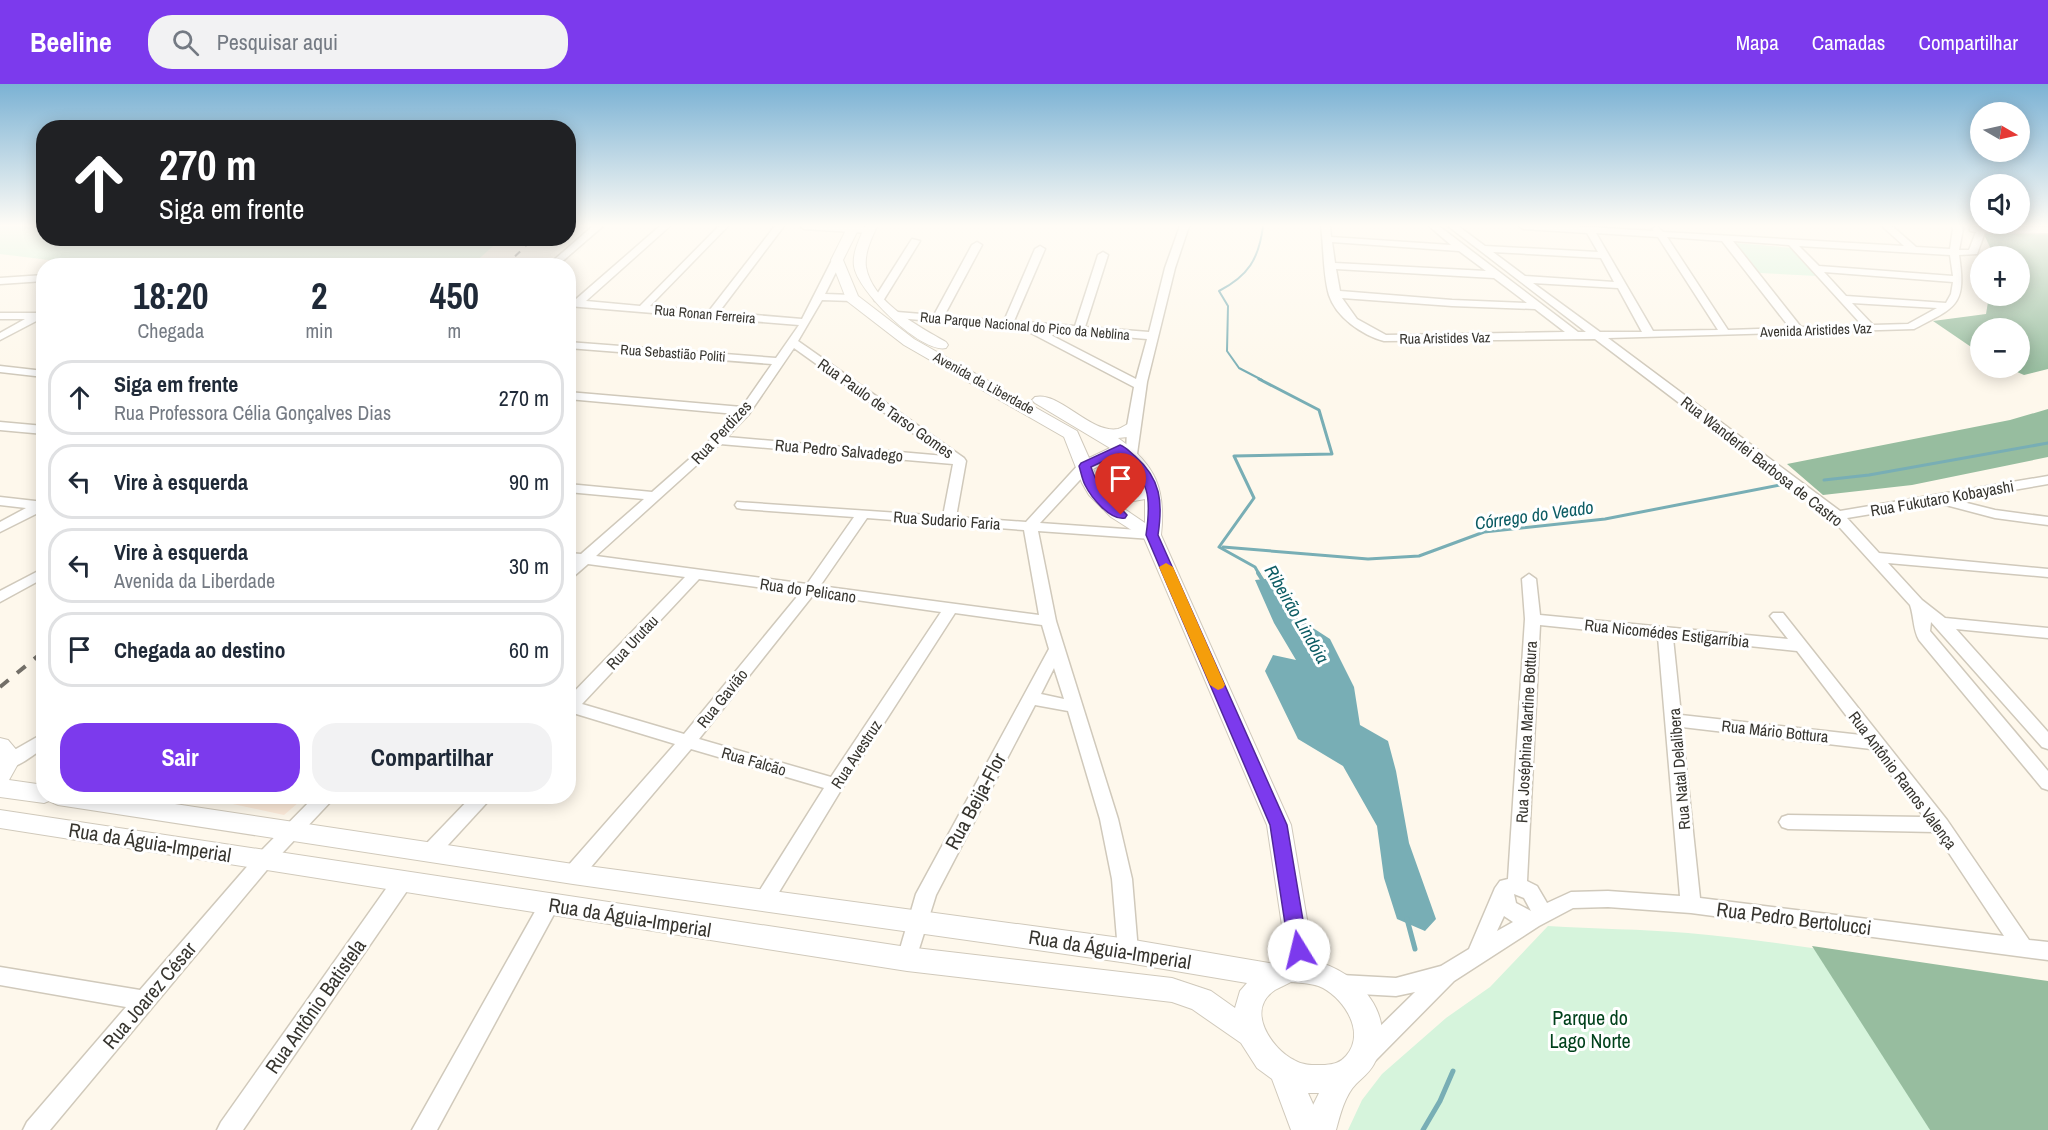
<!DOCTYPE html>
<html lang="pt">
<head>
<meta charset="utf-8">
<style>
  body { margin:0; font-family:"Archivo Narrow",sans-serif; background:#f2f2f3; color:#1f2937; height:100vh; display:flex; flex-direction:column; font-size:22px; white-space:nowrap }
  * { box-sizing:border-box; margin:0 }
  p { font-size:20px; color:#747a83 }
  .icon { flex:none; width:33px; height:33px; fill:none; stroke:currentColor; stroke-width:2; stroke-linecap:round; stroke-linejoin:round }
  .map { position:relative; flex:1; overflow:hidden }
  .details { position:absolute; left:36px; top:174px; width:540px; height:546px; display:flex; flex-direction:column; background:#fff; border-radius:24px; box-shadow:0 3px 15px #0003 }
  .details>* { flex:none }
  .hud { position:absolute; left:36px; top:36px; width:540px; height:126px; border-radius:24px; box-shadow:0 3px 15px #0003; background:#202124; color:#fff; overflow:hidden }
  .needle { width:39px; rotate:99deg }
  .controls { position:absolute; left:1970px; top:18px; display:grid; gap:12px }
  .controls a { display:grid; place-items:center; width:60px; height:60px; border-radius:50%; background:#fff; box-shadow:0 3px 15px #0003; font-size:30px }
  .pin { position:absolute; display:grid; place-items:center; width:51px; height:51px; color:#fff; margin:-62px -26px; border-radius:50% 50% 50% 0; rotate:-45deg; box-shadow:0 0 6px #0007 }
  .pin .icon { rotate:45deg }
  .me { position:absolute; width:66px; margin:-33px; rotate:351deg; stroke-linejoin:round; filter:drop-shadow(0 0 4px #0008) }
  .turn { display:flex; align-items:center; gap:21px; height:126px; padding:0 24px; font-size:27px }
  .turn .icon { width:78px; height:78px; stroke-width:2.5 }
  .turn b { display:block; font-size:42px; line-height:51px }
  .eta { display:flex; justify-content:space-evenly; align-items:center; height:102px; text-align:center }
  .eta b { font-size:36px; font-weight:700; line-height:42px }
  .action { display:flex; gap:12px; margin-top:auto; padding:12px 24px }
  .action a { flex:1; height:69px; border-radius:24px; background:#7c3aed; color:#fff; font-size:24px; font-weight:700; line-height:69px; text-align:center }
  .action a+a { background:#f2f2f3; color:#1f2937 }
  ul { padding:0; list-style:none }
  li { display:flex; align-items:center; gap:18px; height:75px; margin:0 12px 9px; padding:0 12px; border:3px solid #e0e1e3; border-radius:24px }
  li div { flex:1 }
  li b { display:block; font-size:22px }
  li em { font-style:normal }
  header { display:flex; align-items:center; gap:36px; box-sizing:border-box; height:84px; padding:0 30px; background:#7c3aed; color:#fff }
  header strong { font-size:28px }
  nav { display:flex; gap:33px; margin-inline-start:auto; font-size:21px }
  .search { width:420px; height:54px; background:#f2f2f3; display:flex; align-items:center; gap:15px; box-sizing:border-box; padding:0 21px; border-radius:24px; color:#747a83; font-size:22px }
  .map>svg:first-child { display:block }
  .education { fill:#fdebda }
  .green { fill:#d6f4dc }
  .forest { fill:#97bd9f }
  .water { fill:#78aeb5 }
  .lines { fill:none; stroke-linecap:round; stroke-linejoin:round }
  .stream-far3 { stroke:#78aeb5; stroke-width:2 }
  .stream-far2 { stroke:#78aeb5; stroke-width:3 }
  .stream-far1 { stroke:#78aeb5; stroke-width:4 }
  .stream { stroke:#78aeb5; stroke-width:5 }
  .minor-casing { stroke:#d0c9bb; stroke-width:3 }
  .tertiary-casing { stroke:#d0c9bb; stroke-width:2 }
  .minor { fill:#fff; fill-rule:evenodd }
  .tertiary { fill:#fff; fill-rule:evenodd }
  .rail-far1 { stroke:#736f68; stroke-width:2; stroke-dasharray:7 7; stroke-linecap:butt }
  .rail { stroke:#736f68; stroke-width:4; stroke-dasharray:11 11; stroke-linecap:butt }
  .route { fill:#7c3aed; stroke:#51269a; stroke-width:1.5 }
  .slow { fill:#f59e0b }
  .labels { text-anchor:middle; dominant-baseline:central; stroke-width:6; stroke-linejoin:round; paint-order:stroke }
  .far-street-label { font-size:14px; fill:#37352f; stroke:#fff }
  .street-label { font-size:16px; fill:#37352f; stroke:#fff }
  .water-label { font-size:18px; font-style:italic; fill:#0c5c64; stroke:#fff }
  .near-street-label { font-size:20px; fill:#37352f; stroke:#fff }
  .near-park-label { font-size:20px; fill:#00411b; stroke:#fff }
</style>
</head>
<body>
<header>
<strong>Beeline</strong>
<div class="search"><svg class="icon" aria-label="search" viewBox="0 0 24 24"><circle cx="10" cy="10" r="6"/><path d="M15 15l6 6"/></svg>Pesquisar aqui</div>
<nav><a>Mapa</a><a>Camadas</a><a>Compartilhar</a></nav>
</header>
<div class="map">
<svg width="2048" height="1046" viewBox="0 0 2048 1046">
  <rect width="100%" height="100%" fill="#fef8ec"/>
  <polygon class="education" points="200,713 305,712 305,713 284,731"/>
  <g class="green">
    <polygon points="0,142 43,142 44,154 501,155 472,181 98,182 0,170"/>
    <polygon points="1736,159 1793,164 1817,192 1760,189"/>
    <path d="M1548,842c46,3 94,3 140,7 121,11 241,35 360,55v142h-700l14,-30 20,-26 64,-56 44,-31z"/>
  </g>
  <g class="forest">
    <polygon points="1983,148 2048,148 2048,285 2024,291 2008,284 2019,284 2019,244 1980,244 1980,269 1933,237 1986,230 1989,212 2019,212 2019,172 1994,172"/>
    <polygon points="2048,325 2048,373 1912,401 1823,411 1787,380 2010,336"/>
    <polygon points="1812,862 2048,897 2048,1046 1930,1046"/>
  </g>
  <polygon class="water" points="1274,494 1296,533 1330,555 1354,603 1360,641 1388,657 1396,687 1409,759 1436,835 1425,847 1397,835 1384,794 1377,742 1343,682 1298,655 1265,587 1273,571 1296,576 1274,539 1255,496"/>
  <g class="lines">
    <path class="stream-far3" d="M1262,296l-23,-12 -12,-17 1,-45 -9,-15c29,-15 40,-32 44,-65"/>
    <g class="stream-far2">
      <polyline points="1824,396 1869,391 2048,359"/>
      <polyline points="1223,463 1368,475 1419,472 1484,448 1605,435 1780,401"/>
      <polyline points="1259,490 1255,483 1219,463 1254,414 1234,372 1332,370 1319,326 1259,295"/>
    </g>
    <polyline class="stream-far1" points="1258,489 1265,500"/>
    <g class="stream">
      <polyline points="1407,835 1415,865"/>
      <polyline points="1423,1046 1440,1017 1453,987"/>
    </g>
    <defs>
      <g id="minor">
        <polygon points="593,142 603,142 557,182 547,182"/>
        <path d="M660,142h10l-84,75 54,5 79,-80h9l-78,80 59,5 66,-85h9l-65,86 83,7 30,-59 8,-2 2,2 -17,34 27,1 5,3 -5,3 -30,-1 -24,41 166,117 2,3 -10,56 70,5 54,-59 5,-1 6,4 -1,3 -50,54 112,8 7,4 -7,4 -114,-8 18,90 62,198 14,60 6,72 -3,6 -7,3 -7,-3 -3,-6 -6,-72 -12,-60 -32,-108 -33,-6 -99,190 -22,70 -7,3 -7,-3 -3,-6 19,-65 133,-245 -7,-24 -87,-12 -114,177 -71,117 -7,2 -7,-2 -3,-6 71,-113 -133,-39 -111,131 -7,2 -7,-2 -3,-6 3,-6 109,-124 -102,-31 -5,2v-17l117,-121 -97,-13 -15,13 -5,1v-12l5,-4 -5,-1v-8l13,1 63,-55 -76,-7v-8l84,8 50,-44 34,-34 -168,-15v-7l174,15 30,-43 -204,-16v-6l208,16 23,-33 -231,-19v-6h7zM794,264l151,108 -218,-19 22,-23zM720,360l233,20 -10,52 -206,-14 -2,3 2,3 5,1 112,8 -47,67 -211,-28zM867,434l157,12 15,85 -219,-29zM699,495l101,14 -116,141 -102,-30zM814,510l127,18 -110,165 -132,-38zM1054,584l10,31 -23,-5z"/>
        <path d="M800,142c17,0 61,-4 74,4l-5,3 -65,-4z"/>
        <path d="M1180,142h9l-14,42 -28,114 -11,79 -4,1 -6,-4 1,-32 7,-39 -105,-55 -1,-3 -131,-11 -5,-3 5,-3 37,3 38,-70 5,-3 5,3 -38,71 60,5 31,-72 5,-3 5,3 -31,72 61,5 23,-71 5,-3 5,3 -23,72 64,5 16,-64zM1041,246l106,9 -11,40z"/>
        <path d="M1321,142h9l1,11 120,8 -22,-19h10l139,106h8l-138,-106h10l27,20 113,6 -11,-19 -64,-4 -4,-3h53l82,5 -2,-2 5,-3 6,6 241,14 -22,-20h10l24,21 34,2 3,-20 -1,-3h9l2,3 -4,21h10l7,-18 -6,-1v-4h78v6l-63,-1 -8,22 -18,1c8,52 -4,52 -45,74l-306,9 232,173 208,-35v8l-93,16 40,10 53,7v8l-53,-7 -57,-15 -91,15 32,35 169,16v8l-160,-14 34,37 23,18 103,10v10l-92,-9 92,103v17l-6,-2 -111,-125 -1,9 118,140v19l-6,-2 -123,-148c-6,-10 -5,-24 -9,-35l-78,-86 -237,-180 -211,2c-22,-6 -48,-24 -55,-46 -6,-20 -5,-47 -8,-69zM1596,149l62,4 60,93 -65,1zM1667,153l55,4 68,87 -62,2zM1733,157l56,4 73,80 -61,2zM1332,158l127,9 27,20 -151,-8zM1799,162l151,9 3,21 -134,-10zM1493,168l108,6 13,24 -89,-6zM1336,185l158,9 33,25 -75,-3 -112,-9zM1824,188l129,10 -2,12 -5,9 -100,-7zM1533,199l85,5 24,44h-42zM1342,214l110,8 83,3 30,23 -179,3 -29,-16zM1852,219l85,5 -29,16 -35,1z"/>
        <polygon points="912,155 920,157 883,217 875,217 874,215"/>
        <polygon points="44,191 44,197 0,200 0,194"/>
        <polygon points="44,226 44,233 0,256 0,249 25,235 0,235 0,229 36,229"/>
        <polygon points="0,282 44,287 44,293 0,288"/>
        <polygon points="0,338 44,342 44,350 0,346"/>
        <polygon points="0,413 44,418 44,426 0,448 0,438 26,424 0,421"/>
        <polygon points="44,484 44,494 0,518 0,507"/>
        <path d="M1529,490l7,5 4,36 248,24 -18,-23 3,-3h10l164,207 82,120 19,2v18l-357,-47 -83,-6 -35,1 -34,18 -85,55 -79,80 -8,3 -8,-3 -3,-7 3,-7 56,-55 -19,4 -55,-3 -7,-2 -3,-7 3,-7 7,-2 55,3 45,-12 28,-17 26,-61 5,-7 8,-2 17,-260 -3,-40zM1540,541l118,12 22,259 -72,-5 -37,1 -24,11 -10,-17 -10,-5zM1673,554l124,13 64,84 -180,-20zM1682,643l189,22 53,68 -136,-2 -6,2 -3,5 3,5 6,2 147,3 69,104 -304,-38zM1514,810l10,4 7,13 -15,-8zM1504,832l9,6 -16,9z"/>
        <path d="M44,649v15c-12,7 -28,23 -42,19l-2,-6 2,-4z"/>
        <polygon points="315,712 336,712 271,781 50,1046 23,1046 27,1038 126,923 0,901 0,883 140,906 257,771"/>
        <polygon points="472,712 493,712 437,773 430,776 423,773 421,768 423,763"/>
        <polygon points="402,790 409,792 412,798 409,804 243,1046 217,1046 221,1038 395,792"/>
        <polygon points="549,813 556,815 559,821 437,1046 412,1046 542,815"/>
      </g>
      <g id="tertiary">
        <path d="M848,142h12l-17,34 15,36 56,43 163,92 12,27 21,-10 -75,-45 -3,-3 3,-3c25,-6 55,37 83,32 4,-1 8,-5 13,-6l8,5 -11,9 -10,1c38,27 48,51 43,97l130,290 23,136c44,10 86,55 60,103 -5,9 -11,13 -18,20 -11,11 -16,31 -20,46h-45l-19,-51 -15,-11 -16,-25 -49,-34 -20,-7 -265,-31 -907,-143v-18l907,137 265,31 39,13 24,17 5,-17 7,-8 -119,-20 -555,-79 -515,-79 -9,-4 -5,2 -44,-6v-59l8,2 11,13v9l-10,18 35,5v11h78l451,68 555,75 147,25 12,-5 -20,-134 -123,-287 -33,-21 -22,-22 -7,-12 -18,-46 -160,-92 -57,-44 -16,-41zM1120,371l18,20 5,11 -15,7h-23l-12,-24zM1145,415v24l-28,-19zM1291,898c10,1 22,1 32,6 22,12 43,45 23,68 -6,7 -12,8 -21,9 -11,0 -21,1 -31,-5 -23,-12 -49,-50 -19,-70 5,-3 11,-5 16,-8zM1308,1009h11l-6,12v-1z"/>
        <path d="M865,142h12c-5,12 -13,27 -11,41 6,35 52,59 80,75l2,3 -2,3c-24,6 -89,-57 -92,-82 -2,-13 6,-28 11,-40z"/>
      </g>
    </defs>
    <use href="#minor" class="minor-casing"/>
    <use href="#tertiary" class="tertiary-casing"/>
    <use href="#minor" class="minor"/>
    <use href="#tertiary" class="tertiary"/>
    <polyline class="rail-far1" points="505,182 534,154"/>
    <polyline class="rail" points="0,603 44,567"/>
  </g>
  <linearGradient id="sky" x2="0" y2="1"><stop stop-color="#7bb2d4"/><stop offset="0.49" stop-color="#fffcf6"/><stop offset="1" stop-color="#fffcf6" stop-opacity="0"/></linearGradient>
  <rect width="2048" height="289" fill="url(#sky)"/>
  <path class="route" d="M1120,361c6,2 10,7 15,11 26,23 28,46 23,79l129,290 21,125 -3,5 -6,3 -7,-3 -3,-5 -19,-125 -124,-290c6,-40 3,-54 -27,-81l-28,13c9,27 19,29 36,48l-2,3c-15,3 -34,-21 -40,-33 -3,-6 -4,-13 -6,-19l2,-3z"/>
  <polygon class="slow" points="1166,479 1173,483 1225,601 1223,604 1218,606 1210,601 1159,483"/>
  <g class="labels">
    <g class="far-street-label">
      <text transform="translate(705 230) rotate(5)">Rua Ronan Ferreira</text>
      <text transform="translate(1025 242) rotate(5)">Rua Parque Nacional do Pico da Neblina</text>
      <text transform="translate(1816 246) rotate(-2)">Avenida Aristides Vaz</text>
      <text transform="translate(1445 254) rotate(-1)">Rua Aristides Vaz</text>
      <text transform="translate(673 269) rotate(4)">Rua Sebastião Politi</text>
      <text transform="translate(984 299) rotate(29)">Avenida da Liberdade</text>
    </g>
    <g class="street-label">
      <text transform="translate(886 324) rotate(35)">Rua Paulo de Tarso Gomes</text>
      <text transform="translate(721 348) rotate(-47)">Rua Perdizes</text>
      <text transform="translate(839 366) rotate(5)">Rua Pedro Salvadego</text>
      <text transform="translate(1762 377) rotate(38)">Rua Wanderlei Barbosa de Castro</text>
      <text transform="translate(1942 414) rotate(-10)">Rua Fukutaro Kobayashi</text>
      <text transform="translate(947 436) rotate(4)">Rua Sudario Faria</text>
      <text transform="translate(808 506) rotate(8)">Rua do Pelicano</text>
      <text transform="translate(1667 549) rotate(6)">Rua Nicomédes Estigarríbia</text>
      <text transform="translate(632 558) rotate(-47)">Rua Urutau</text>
      <text transform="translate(722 614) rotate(-51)">Rua Gavião</text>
      <text transform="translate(1775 647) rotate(6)">Rua Mário Bottura</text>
      <text transform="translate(1526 648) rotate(-87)">Rua Joséphina Martine Bottura</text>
      <text transform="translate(856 670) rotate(-57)">Rua Avestruz</text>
      <text transform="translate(754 677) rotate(16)">Rua Falcão</text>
      <text transform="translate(1679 685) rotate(-95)">Rua Natal Delalibera</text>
      <text transform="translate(1903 696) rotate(53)">Rua Antônio Ramos Valença</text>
    </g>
    <g class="water-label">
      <text transform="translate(1534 431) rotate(-8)">Córrego do Veado</text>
      <text transform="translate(1297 530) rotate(60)">Ribeirão Lindóia</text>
    </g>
    <g class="near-street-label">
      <text transform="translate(975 717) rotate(-62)">Rua Beija-Flor</text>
      <text transform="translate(150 758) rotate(9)">Rua da Águia-Imperial</text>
      <text transform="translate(630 833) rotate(9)">Rua da Águia-Imperial</text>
      <text transform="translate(1794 834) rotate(7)">Rua Pedro Bertolucci</text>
      <text transform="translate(1110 865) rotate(9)">Rua da Águia-Imperial</text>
      <text transform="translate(149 911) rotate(-50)">Rua Joarez César</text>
      <text transform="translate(315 922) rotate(-55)">Rua Antônio Batistela</text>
    </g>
    <g class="near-park-label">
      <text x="1590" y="933">Parque do<tspan x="1590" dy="23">Lago Norte</tspan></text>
    </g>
  </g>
</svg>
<div class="controls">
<a><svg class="needle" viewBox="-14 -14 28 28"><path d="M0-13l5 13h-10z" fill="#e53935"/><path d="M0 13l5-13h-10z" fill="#747a83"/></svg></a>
<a><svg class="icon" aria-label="sound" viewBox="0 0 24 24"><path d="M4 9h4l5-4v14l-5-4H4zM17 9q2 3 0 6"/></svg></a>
<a>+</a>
<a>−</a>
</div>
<div class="pin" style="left:1121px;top:431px;background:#d93025"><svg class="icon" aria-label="arrive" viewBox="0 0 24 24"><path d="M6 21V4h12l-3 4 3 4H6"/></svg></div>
<svg class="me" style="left:1299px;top:866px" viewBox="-20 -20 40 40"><circle r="19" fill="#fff"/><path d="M0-13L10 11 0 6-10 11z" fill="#7c3aed"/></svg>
<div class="hud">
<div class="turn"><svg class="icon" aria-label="ahead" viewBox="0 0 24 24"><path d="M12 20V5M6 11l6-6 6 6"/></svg><div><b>270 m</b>Siga em frente</div></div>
</div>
<section class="details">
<div class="eta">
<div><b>18:20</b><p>Chegada</p></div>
<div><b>2</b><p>min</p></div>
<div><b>450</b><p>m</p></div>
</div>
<ul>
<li><svg class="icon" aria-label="ahead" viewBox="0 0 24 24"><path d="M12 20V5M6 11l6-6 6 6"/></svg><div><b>Siga em frente</b><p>Rua Professora Célia Gonçalves Dias</p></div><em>270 m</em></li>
<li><svg class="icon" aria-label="left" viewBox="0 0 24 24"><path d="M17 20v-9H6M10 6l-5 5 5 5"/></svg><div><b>Vire à esquerda</b></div><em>90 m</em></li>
<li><svg class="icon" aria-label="left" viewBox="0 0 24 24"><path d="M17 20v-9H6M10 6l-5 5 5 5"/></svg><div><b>Vire à esquerda</b><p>Avenida da Liberdade</p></div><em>30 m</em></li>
<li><svg class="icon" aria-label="arrive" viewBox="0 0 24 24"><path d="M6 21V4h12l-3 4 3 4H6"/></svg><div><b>Chegada ao destino</b></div><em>60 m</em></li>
</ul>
<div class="action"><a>Sair</a><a>Compartilhar</a></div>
</section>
</div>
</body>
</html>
